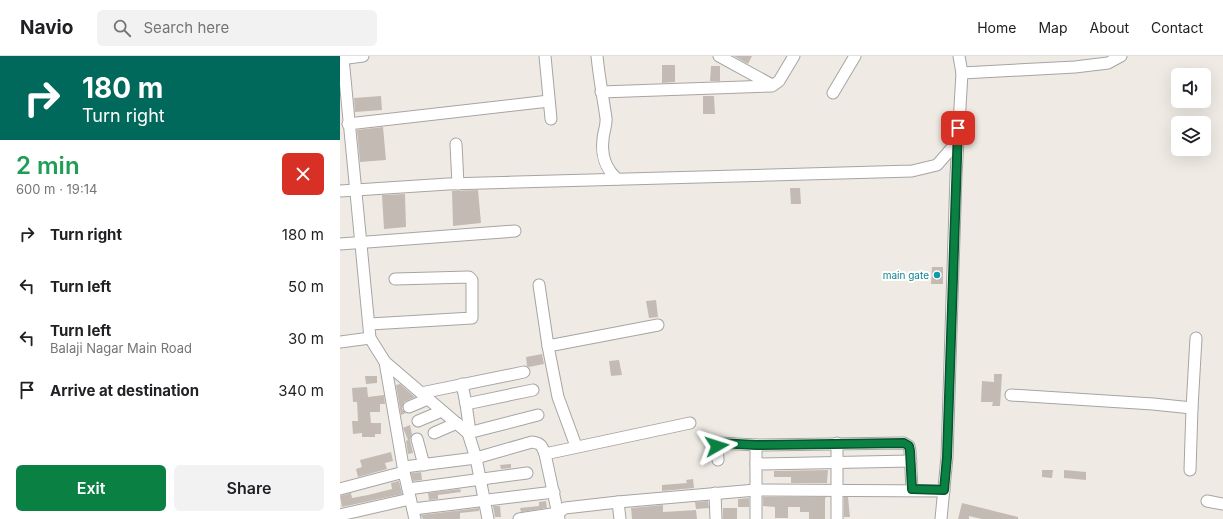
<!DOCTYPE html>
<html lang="en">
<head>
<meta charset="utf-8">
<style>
  body { margin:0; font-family:Inter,sans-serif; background:#f2f2f2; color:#202124; height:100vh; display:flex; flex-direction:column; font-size:15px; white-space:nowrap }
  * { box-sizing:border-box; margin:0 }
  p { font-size:13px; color:#757577 }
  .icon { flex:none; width:22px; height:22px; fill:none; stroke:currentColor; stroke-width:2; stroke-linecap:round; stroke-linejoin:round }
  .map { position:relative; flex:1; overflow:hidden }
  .side { display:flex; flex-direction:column; background:#fff; width:340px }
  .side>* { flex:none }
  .hud { background:#00695c; color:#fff; overflow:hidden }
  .tools { position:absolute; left:831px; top:12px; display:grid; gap:8px }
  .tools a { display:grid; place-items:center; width:40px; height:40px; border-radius:6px; background:#fff; box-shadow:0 4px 16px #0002; font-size:20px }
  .pin { position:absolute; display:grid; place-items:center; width:34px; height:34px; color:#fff; margin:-17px; border-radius:8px; box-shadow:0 2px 6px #0006 }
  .me { position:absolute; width:44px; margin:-22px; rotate:84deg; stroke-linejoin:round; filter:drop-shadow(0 0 3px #0008) }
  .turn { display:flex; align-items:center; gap:14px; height:84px; padding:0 16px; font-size:18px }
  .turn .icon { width:52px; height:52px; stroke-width:2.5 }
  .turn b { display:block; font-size:28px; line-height:34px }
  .round { display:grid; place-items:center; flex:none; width:42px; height:42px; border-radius:6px; background:#f2f2f2 }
  .headline { display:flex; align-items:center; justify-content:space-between; height:68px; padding:0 16px }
  h1 { font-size:24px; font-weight:600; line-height:30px; color:#1e9e55 }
  .primary-button { display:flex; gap:8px; margin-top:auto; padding:8px 16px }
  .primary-button a { flex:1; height:46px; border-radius:6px; background:#0b8043; color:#fff; font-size:16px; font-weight:600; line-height:46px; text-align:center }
  .primary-button a+a { background:#f2f2f2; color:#202124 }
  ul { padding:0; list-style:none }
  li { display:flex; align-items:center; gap:12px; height:52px; padding:0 16px }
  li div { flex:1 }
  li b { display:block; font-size:15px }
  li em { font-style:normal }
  header { display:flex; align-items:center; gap:24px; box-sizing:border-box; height:56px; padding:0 20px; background:#fff; border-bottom:1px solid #e0e0e0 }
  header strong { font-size:19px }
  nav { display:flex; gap:22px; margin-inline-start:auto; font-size:14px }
  .search { width:280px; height:36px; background:#f2f2f2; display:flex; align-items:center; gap:10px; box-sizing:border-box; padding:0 14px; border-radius:6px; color:#757577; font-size:15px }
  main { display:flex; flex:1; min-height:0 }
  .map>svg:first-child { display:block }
  .building { fill:#c3bab3 }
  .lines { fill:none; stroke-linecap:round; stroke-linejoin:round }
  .minor-casing { stroke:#a5a5a5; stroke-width:13 }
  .minor { stroke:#fff; stroke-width:11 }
  .route-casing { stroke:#07532c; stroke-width:10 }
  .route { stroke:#0b8043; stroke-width:7 }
  .culture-dot { fill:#0f9aa8; stroke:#fff; stroke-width:1.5 }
  .labels { text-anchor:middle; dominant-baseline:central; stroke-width:4; stroke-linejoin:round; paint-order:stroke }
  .culture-label { font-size:10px; fill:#0d838f; stroke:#fff; text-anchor:end }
</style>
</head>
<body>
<header>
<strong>Navio</strong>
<div class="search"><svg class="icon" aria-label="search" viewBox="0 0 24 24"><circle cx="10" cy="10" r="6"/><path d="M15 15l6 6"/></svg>Search here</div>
<nav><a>Home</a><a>Map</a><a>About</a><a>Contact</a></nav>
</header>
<main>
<section class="side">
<div class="hud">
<div class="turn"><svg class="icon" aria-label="right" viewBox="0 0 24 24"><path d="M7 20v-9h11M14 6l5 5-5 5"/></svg><div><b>180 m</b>Turn right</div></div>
</div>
<div class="headline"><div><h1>2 min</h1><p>600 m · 19:14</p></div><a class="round" style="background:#d93025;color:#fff"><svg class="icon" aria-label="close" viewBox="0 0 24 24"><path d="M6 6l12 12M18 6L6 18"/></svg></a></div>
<ul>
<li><svg class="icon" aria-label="right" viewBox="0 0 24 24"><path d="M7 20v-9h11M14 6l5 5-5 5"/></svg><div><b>Turn right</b></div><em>180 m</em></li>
<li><svg class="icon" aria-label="left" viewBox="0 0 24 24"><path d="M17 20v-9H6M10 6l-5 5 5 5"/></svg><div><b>Turn left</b></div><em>50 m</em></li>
<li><svg class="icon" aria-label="left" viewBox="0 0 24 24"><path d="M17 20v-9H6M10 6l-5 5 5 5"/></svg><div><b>Turn left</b><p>Balaji Nagar Main Road</p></div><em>30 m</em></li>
<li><svg class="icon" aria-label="arrive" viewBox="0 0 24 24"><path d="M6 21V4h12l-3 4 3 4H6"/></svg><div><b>Arrive at destination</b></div><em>340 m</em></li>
</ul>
<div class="primary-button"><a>Exit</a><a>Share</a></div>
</section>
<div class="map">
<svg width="883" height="463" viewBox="0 0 883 463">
  <rect width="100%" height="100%" fill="#efebe4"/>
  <g class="building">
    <polygon points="394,0 412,0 408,8"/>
    <polygon points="322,9 335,9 335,26 322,27"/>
    <polygon points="371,10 380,10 380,25 370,25"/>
    <polygon points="41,40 42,54 15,56 14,42"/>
    <polygon points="363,40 374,40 375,58 363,58"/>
    <polygon points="43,71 46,104 20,106 17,74"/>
    <polygon points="450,132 460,132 461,148 451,148"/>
    <polygon points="138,134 141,167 113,170 112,135"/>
    <polygon points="65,138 66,171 44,173 42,139"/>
    <polygon points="592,211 603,211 603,228 591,228"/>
    <polygon points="316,244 318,261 309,262 306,245"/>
    <polygon points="202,298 204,308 189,311 187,310 186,301"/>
    <polygon points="279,304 282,319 271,320 269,305"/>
    <polygon points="654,318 662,318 660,350 652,350 653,346 641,346 642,325 654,326"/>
    <polygon points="25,320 37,320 37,327 26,328"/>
    <polygon points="60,328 75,341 64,346 62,353 66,357 61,359 56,329"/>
    <polygon points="27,331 28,341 44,339 45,348 40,348 40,356 30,356 31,367 41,367 41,378 35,378 35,381 22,381 22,377 13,378 12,365 18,365 17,346 13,346 12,332"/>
    <polygon points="70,369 72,378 70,384 73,397 68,398 66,385 68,384 63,372"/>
    <polygon points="51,396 53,405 45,407 47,413 18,421 16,413 22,411 20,404"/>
    <polygon points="171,408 171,412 161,413 160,409"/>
    <polygon points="488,414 487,427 451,427 451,421 434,421 434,415"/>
    <polygon points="702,414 713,414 712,422 702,421"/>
    <polygon points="724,414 746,416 746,424 724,422"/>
    <polygon points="81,416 82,424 73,425 71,417"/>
    <polygon points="353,423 354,432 322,435 322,429 347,427 346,424"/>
    <polygon points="59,425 62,438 2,451 0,440 11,437 12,442 28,439 52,433 51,427"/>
    <polygon points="120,433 121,436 98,439 98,443 89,444 88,437"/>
    <polygon points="423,441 487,441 485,442 485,463 469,463 469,456 460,456 460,451 448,451 448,462 435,462 435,451 423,450"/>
    <polygon points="504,441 508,441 510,461 504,461"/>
    <polygon points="409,442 409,451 398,451 398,443"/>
    <polygon points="206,445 207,452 181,456 180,452 199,450 199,446"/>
    <polygon points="368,445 369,452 356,453 355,446"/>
    <polygon points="622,447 678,461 678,463 642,463 629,460 629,463 618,463"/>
    <polygon points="323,449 323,456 356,454 357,463 292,463 291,452"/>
    <polygon points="153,450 160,450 161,461 155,461"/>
    <polygon points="139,452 139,455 120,457 120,463 83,463 81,459"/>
    <rect x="383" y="452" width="14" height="11"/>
  </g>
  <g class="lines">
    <defs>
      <g id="minor">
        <polyline points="205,0 211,63"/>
        <path d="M257,0c2,21 6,41 9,62 1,7 -3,15 -3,22 -2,15 3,29 14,39"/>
        <polyline points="379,0 432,29"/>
        <polyline points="3,2 30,282 45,306 128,377 136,402 148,463"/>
        <polyline points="0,3 23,0"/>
        <polyline points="622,17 735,11 768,7 781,0"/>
        <polyline points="261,36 432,30 439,25 454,0"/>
        <polyline points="493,37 515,0"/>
        <polyline points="8,68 209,45"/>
        <polyline points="116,88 118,128"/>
        <polyline points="0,135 108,128 572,115 597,109 617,86"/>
        <polyline points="0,188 175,175"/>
        <polyline points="199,229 208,290 218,341 236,390"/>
        <polyline points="30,268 132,262 132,224 129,221 55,223"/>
        <polyline points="0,286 30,282"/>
        <polyline points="208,290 318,269"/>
        <polyline points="45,306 64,416 75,463"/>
        <polyline points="122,328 126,348 193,334"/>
        <polyline points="81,337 184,316"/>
        <polyline points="671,339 813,348 852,352 856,282"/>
        <polyline points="126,348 129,369 128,377 198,359"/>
        <polyline points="69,351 88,343"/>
        <polyline points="78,365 102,355"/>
        <polyline points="94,377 117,367"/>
        <polyline points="77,383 84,409"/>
        <polyline points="497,387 497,463"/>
        <polyline points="416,389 416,463"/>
        <polyline points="205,398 350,367"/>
        <polyline points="378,404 377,390 379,387 416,389 564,387 569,390 570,395 572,433"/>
        <polyline points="416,408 571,405"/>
        <path d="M64,411l72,-9 56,-16c9,1 10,4 13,12l14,65"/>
        <polyline points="850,414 852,352"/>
        <polyline points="0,433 64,416"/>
        <polyline points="68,433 187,417"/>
        <polyline points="375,437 376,463"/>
        <polyline points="867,445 883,448"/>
        <polyline points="278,446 280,463"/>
        <polyline points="73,453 214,436"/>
        <polyline points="0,459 70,443"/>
        <polyline points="179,463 218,457 225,452 278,446 416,434 604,435"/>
        <polyline points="601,463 607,401 616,119 622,17 619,0"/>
      </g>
    </defs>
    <use href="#minor" class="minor-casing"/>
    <use href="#minor" class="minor"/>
  </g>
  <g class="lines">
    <defs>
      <polyline id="route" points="377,390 379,387 416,389 564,387 569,390 570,395 572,433 604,434 607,401 618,72"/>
    </defs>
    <use href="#route" class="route-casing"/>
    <use href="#route" class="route"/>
  </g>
  <circle class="culture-dot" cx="597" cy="219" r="4"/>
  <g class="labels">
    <g class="culture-label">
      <text x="589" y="219">main gate</text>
    </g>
  </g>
</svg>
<div class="tools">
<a><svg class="icon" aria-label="sound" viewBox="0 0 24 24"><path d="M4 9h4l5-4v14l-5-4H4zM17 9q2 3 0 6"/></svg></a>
<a><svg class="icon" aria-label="layers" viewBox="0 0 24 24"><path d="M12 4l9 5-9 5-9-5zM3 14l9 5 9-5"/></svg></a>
</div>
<div class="pin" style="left:618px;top:72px;background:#d93025"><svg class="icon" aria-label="arrive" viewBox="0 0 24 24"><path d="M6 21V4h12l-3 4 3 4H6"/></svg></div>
<svg class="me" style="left:377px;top:390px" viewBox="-20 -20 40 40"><path d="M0-17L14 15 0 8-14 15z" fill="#0b8043" stroke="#fff" stroke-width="4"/></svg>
</div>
</main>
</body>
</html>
